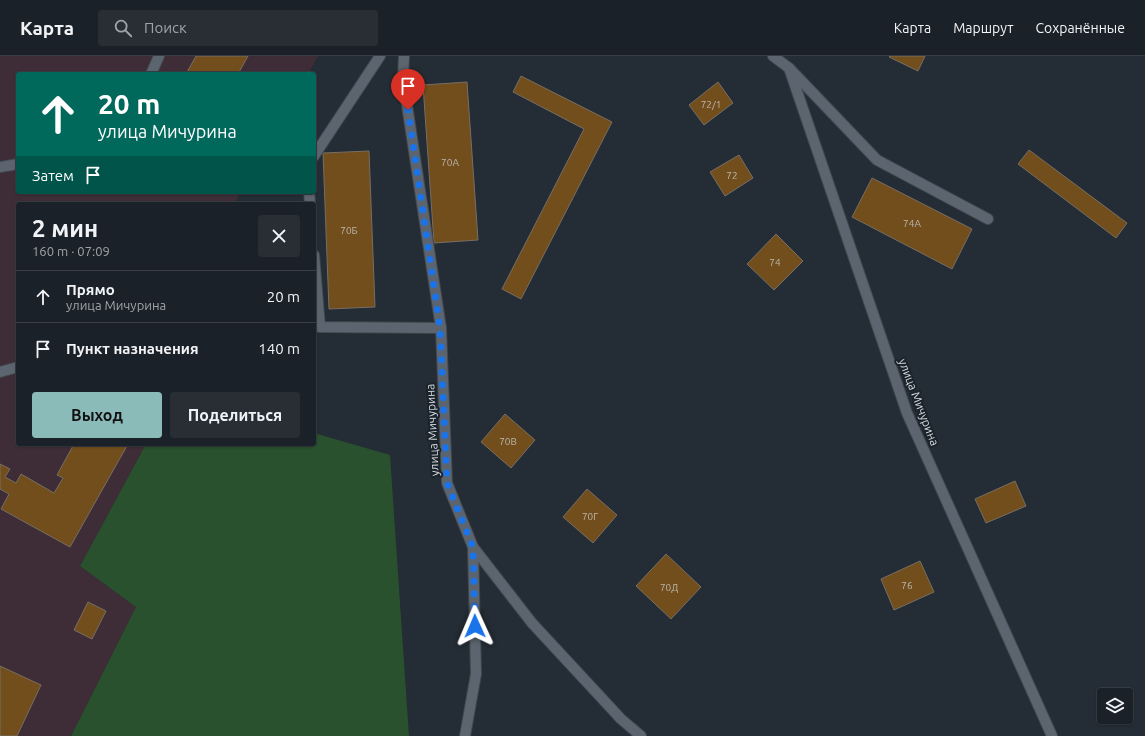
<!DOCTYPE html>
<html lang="ru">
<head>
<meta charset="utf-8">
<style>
  body { margin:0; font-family:Ubuntu,sans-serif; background:#282e34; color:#f1f3f6; height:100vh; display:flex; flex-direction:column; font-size:15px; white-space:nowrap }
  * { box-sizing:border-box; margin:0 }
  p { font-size:13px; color:#a0a3a8 }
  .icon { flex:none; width:22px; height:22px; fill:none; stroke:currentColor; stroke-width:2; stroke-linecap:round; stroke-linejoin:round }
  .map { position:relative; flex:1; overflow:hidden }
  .panel { position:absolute; left:16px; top:146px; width:300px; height:244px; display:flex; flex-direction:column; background:#1b2128; border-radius:4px; box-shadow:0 1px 3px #0004,0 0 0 1px #393e45 }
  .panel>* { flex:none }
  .guide { position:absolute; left:16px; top:16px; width:300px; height:122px; border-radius:4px; box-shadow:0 1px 3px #0004,0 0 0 1px #393e45; background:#00695c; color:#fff; overflow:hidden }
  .tools { position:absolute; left:1097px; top:632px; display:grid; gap:8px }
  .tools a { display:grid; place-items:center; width:36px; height:36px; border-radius:4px; background:#1b2128; box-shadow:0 1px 3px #0004,0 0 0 1px #393e45; font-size:20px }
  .pin { position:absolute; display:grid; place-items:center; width:34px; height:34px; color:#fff; margin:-41px -17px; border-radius:50% 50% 50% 0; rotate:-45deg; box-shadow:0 0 4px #0007 }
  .pin .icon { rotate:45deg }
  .me { position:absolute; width:44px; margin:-22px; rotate:359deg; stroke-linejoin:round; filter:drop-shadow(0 0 3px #0008) }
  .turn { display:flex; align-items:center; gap:14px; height:84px; padding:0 16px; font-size:18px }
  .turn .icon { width:52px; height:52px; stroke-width:2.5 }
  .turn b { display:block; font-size:28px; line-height:34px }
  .then { display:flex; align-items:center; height:38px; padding:0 16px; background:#0003; gap:8px; font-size:15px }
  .round { display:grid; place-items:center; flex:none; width:42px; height:42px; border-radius:4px; background:#282e34 }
  .overview { display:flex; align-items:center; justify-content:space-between; height:68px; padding:0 16px }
  h1 { font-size:24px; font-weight:700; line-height:30px }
  .primary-button { display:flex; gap:8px; margin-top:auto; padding:8px 16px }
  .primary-button a { flex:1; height:46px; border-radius:4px; background:#8bbbb9; color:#111; font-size:16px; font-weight:700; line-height:46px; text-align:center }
  .primary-button a+a { background:#282e34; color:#f1f3f6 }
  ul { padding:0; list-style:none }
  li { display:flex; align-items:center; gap:12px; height:52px; padding:0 16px; border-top:1px solid #393e45 }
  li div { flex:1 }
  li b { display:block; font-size:15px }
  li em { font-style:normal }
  header { display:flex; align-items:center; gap:24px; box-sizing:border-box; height:56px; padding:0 20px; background:#1b2128; border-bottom:1px solid #393e45 }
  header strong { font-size:19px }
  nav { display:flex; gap:22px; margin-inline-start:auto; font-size:14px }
  .search { width:280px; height:36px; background:#282e34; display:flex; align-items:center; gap:10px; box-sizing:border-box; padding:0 14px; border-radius:4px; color:#a0a3a8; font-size:15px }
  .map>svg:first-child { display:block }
  .medical { fill:#3e2d36 }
  .green { fill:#29512d }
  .building { fill:#724e1c; stroke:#776e64 }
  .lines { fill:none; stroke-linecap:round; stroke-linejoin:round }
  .service-casing { stroke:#41484f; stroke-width:12 }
  .minor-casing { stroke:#41484f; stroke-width:12 }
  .service { stroke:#5c656f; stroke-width:10 }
  .minor { stroke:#5c656f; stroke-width:10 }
  .route { stroke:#1a73e8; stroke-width:7; stroke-dasharray:0 12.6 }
  .labels { text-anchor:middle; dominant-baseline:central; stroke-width:4; stroke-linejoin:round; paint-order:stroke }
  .number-label { font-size:10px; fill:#bcb7ae }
  .street-label { font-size:12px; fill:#d5dadf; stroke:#1b232b }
</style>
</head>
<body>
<header>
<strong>Карта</strong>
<div class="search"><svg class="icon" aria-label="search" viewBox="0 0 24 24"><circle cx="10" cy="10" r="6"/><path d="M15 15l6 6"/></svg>Поиск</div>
<nav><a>Карта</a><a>Маршрут</a><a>Сохранённые</a></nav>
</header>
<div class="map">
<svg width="1145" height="680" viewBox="0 0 1145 680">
  <rect width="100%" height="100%" fill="#242c35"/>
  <polygon class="medical" points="0,0 318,0 308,18 18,18 18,136 241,136 234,148 18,148 18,388 146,388 80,510 136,551 71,680 0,680"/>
  <polygon class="green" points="314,377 390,399 409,680 71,680 136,551 80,510 146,388 314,388"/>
  <g class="building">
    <polygon points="196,0 248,0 238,18 186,18"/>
    <polygon points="890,0 925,0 918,15 889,1"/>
    <polygon points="521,20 612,66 521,243 502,233 584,73 513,36"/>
    <polygon points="467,26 478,184 434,187 423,29"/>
    <polygon points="718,26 733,47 704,69 689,49"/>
    <polygon points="1029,94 1127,167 1116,182 1018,108"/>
    <polygon points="369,95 375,251 329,253 323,97"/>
    <polygon points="739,99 753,122 725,140 710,116"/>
    <polygon points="872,122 972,173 952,213 852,161"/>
    <polygon points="776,178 803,205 774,234 747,208"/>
    <polygon points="505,358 535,384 511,412 481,386"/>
    <polygon points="74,388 128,388 70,491 1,453 9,438 0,433 0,408 10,413 5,421 16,427 21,418 54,437 63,422 57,419"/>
    <polygon points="1015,425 1026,450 986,467 975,443"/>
    <polygon points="587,433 617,459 593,487 563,461"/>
    <polygon points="666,498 701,531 671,563 636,530"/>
    <polygon points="920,505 934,536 894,554 881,523"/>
    <polygon points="88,546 106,555 92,583 74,574"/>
    <polygon points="0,610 41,629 17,680 0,680"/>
  </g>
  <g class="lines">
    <defs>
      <g id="service">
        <polyline points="404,0 403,23 441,272 447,427 473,491 532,567 621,663 641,680"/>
        <polyline points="789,12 877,104 988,163"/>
        <polyline points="151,18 159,0"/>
        <polyline points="314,100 380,0"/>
        <polyline points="0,111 18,108"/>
        <polyline points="309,136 310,148"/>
        <polyline points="314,199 320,271 441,272"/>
        <polyline points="0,316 18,311"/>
        <polyline points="465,680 476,618 473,491"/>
      </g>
      <polyline id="minor" points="773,0 789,12 907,357 1052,680"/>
    </defs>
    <use href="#service" class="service-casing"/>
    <use href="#minor" class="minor-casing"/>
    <use href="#service" class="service"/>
    <use href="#minor" class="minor"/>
  </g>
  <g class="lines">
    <polyline class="route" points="408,54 440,272 447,427 473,491 475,570"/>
  </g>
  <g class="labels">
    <g class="number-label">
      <text x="711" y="48">72/1</text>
      <text x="450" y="106">70А</text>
      <text x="732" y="119">72</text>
      <text x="912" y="167">74А</text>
      <text x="349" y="174">70Б</text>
      <text x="775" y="206">74</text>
      <text x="508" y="385">70В</text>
      <text x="590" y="460">70Г</text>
      <text x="907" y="529">76</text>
      <text x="669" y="531">70Д</text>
    </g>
    <g class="street-label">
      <text transform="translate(919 346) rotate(69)">улица Мичурина</text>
      <text transform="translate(432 374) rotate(-93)">улица Мичурина</text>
    </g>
  </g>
</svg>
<div class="tools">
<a><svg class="icon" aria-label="layers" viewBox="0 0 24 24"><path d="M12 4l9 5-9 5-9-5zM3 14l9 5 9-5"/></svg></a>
</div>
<div class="pin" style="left:408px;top:54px;background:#d93025"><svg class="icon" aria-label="arrive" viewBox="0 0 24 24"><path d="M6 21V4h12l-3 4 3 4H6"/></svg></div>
<svg class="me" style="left:475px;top:570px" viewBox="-20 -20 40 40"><path d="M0-17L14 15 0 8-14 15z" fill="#1a73e8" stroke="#fff" stroke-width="4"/></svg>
<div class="guide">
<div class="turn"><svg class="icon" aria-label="ahead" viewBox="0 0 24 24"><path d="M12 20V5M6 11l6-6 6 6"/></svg><div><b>20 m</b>улица Мичурина</div></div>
<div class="then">Затем<svg class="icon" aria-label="arrive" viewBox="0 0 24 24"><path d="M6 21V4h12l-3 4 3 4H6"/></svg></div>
</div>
<section class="panel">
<div class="overview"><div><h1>2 мин</h1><p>160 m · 07:09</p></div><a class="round"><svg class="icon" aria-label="close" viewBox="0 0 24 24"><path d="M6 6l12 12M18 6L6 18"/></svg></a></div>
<ul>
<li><svg class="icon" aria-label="ahead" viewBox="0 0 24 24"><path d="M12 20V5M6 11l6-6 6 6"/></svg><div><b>Прямо</b><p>улица Мичурина</p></div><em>20 m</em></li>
<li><svg class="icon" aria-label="arrive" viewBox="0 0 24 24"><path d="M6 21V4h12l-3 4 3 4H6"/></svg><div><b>Пункт назначения</b></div><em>140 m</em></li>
</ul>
<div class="primary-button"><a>Выход</a><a>Поделиться</a></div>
</section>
</div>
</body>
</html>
